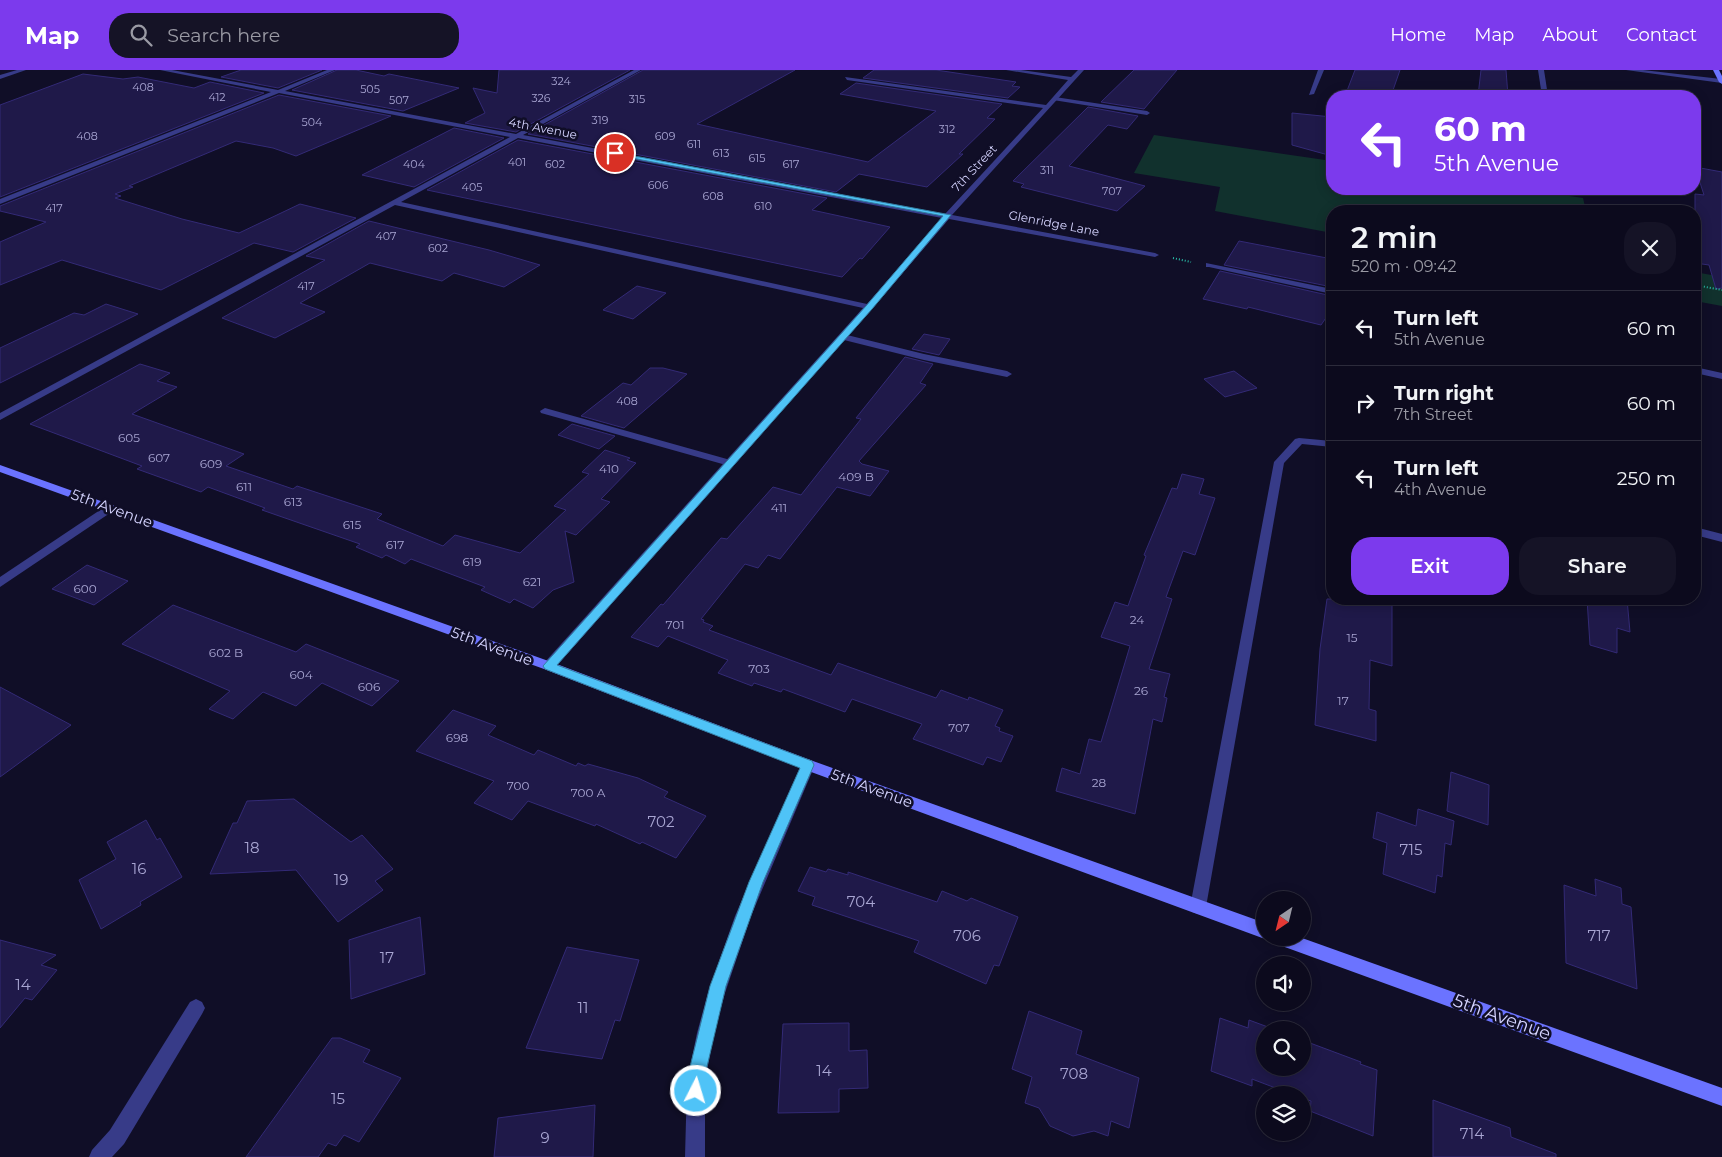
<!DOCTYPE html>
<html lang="en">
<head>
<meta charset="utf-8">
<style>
  body { margin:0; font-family:Montserrat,sans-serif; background:#151326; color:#f1f3f6; height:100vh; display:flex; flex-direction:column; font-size:19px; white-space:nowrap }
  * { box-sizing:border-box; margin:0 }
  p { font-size:16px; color:#9a9aa4 }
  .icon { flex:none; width:28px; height:28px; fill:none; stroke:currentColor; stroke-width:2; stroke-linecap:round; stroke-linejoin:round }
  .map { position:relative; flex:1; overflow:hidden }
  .sheet { position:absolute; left:1326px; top:135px; width:375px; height:400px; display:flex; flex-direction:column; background:#0c0a1d; border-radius:20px; box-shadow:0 2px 12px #0003,0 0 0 1px #2c2b3b }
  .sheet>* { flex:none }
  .hud { position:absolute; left:1326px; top:20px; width:375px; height:105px; border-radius:20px; box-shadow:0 2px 12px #0003,0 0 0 1px #2c2b3b; background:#7c3aed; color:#fff; overflow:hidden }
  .needle { width:32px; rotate:215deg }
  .controls { position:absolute; left:1256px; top:821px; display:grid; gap:10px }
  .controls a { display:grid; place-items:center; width:55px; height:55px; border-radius:50%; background:#0c0a1d; box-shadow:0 2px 12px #0003,0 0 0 1px #2c2b3b; font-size:25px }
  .pin { position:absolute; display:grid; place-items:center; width:42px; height:42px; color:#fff; margin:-21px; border:2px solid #fff; border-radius:50%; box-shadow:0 1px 5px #0007 }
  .me { position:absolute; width:55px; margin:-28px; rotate:5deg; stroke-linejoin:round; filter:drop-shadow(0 0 4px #0008) }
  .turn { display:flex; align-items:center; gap:18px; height:105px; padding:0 25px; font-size:22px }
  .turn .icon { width:65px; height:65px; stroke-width:2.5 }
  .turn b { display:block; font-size:35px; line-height:42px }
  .round { display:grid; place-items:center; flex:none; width:52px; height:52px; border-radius:20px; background:#151326 }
  .summary { display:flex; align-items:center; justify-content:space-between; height:85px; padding:0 25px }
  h1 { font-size:30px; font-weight:600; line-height:38px }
  .action { display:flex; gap:10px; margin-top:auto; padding:10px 25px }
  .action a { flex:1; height:58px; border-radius:20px; background:#7c3aed; color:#fff; font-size:20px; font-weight:600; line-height:58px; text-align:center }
  .action a+a { background:#151326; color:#f1f3f6 }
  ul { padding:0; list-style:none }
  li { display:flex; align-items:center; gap:15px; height:75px; padding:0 25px; border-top:1px solid #2c2b3b }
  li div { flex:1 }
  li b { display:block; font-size:19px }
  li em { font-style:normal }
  header { display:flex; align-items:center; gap:30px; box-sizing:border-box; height:70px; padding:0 25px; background:#7c3aed; color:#fff }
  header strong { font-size:24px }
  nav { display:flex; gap:28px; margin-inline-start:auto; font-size:18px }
  .search { width:350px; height:45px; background:#151326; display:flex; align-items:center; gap:12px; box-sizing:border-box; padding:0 18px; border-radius:20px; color:#9a9aa4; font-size:19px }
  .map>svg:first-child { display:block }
  .green { fill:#11312d }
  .building { fill:#1f1949; stroke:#332a76 }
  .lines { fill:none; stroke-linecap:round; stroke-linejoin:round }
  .path { stroke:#29bea8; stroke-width:2; stroke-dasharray:1 2; stroke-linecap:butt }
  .lane { fill:#373b88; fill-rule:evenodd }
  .street { fill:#373b88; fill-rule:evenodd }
  .secondary { fill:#6b73ff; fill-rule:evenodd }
  .route { fill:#4fc3f7; stroke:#337fa1 }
  .labels { text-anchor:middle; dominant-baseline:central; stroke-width:5; stroke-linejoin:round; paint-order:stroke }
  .far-number-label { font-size:11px; fill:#a8a5d2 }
  .far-street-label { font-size:12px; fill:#d5d4ff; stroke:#100e27 }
  .number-label { font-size:12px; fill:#a8a5d2 }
  .street-label { font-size:15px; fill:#d5d4ff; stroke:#100e27 }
  .near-number-label { font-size:15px; fill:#a8a5d2 }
  .near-street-label { font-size:18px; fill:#d5d4ff; stroke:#100e27 }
</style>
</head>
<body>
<header>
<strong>Map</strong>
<div class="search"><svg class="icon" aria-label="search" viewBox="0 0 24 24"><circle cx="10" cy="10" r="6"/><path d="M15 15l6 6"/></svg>Search here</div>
<nav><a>Home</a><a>Map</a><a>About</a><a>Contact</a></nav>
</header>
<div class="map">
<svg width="1722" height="1087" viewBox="0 0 1722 1087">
  <rect width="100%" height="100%" fill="#100e27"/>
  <g class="green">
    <polygon points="1154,65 1332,91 1332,119 1522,119 1583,128 1586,141 1332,141 1332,163 1215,141 1220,117 1134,103"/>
    <polygon points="1695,202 1722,207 1722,236 1695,231"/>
  </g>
  <g class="building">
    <polygon points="241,0 322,0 278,18 221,7"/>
    <polygon points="337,0 356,0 384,6 389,4 459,18 403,41 292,20"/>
    <polygon points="499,0 630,0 516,62 465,53 485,43 473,18 497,23"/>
    <polygon points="643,0 795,0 697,54 868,92 936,41 840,24 856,13 1002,34 987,48 995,49 959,84 963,84 927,117 859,104 836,122 528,64"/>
    <polygon points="874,0 936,0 1016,12 1012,16 1020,17 1008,28 863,8"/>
    <polygon points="1134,0 1177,0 1144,39 1101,32"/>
    <polygon points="1355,0 1400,0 1391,26 1345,26"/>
    <polygon points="1481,0 1506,0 1508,26 1478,26"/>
    <polygon points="83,4 123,9 138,7 194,18 210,12 264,23 0,127 0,35"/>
    <polygon points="279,25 391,46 296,86 273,78 236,71 129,116 133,117 115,124 121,126 115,128 182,149 239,163 300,134 356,148 293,182 254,173 161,220 62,190 0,215 0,172 46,152 0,141 0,136"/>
    <polygon points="1088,37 1138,46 1127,59 1108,55 1069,96 1145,116 1117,141 1021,117 1024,114 1013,111"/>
    <polygon points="1292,43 1332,47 1332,86 1292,75"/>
    <polygon points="454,58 504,68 414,117 362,105"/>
    <polygon points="518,70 827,128 812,140 890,157 862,189 860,188 842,207 427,120"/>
    <polygon points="1695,97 1722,102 1722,218 1716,219 1709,195 1695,193 1695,124 1704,125"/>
    <polygon points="369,151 489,180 540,195 504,217 454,203 442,211 370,193 300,233 325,242 275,268 222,248 325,190 306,186"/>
    <polygon points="1239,171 1332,189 1332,217 1224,195"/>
    <polygon points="1220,201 1332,226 1332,239 1321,255 1248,237 1247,239 1203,229"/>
    <polygon points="637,216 666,223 633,249 603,240"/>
    <polygon points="106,234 138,244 0,313 0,278 74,243 84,245"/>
    <polygon points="924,264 950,269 939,285 912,279"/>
    <polygon points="905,287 933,294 920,313 926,315 859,391 862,394 889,401 870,426 837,417 780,489 768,485 758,498 745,494 701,549 704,550 703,552 713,556 709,560 831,605 838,593 936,628 941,620 968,630 969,627 1003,640 995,656 1000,658 999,661 1013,666 1001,692 987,687 983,695 913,669 922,654 852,629 845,642 783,619 781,622 754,613 752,616 718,603 728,590 668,566 658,577 631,567 661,534 663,535 721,468 727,469 773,417 801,425 861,349 856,348"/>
    <polygon points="140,294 170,303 157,311 177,317 132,344 244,384 226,396 293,419 297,416 382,444 377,449 443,476 455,465 520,483 566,440 554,436 589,404 582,402 605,380 630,388 627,390 636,393 601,429 610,432 576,465 565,461 574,512 553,520 533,538 514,529 510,533 481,520 485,517 411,489 405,494 386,485 382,488 356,477 360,474 262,440 265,438 208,417 201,422 137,399 142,396 30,354"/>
    <polygon points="650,298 663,298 687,304 624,358 581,346 623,313 631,315"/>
    <polygon points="1234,301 1257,318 1225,327 1204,309"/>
    <polygon points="572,354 615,366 599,379 558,365"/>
    <polygon points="1182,404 1204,409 1199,424 1215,428 1195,485 1183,481 1166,527 1172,529 1149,599 1170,604 1164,627 1167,628 1162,652 1153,649 1135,744 1056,721 1062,698 1080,704 1089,669 1101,672 1130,576 1101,567 1115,532 1128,536 1146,486 1144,485 1172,418 1177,419"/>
    <polygon points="87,495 128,511 94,535 52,519"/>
    <polygon points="1327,529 1392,529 1392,596 1370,590 1369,639 1376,641 1376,671 1315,655 1320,579"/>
    <polygon points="1587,529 1627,529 1630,562 1617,558 1617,583 1590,575"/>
    <polygon points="173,535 296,582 306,574 399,611 372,636 322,613 296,636 263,622 233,649 209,639 230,621 122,574"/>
    <polygon points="0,617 71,655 0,707"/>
    <polygon points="453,640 496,656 488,665 534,685 538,680 576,696 578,693 585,696 588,694 638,708 668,722 664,727 706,746 676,788 642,772 640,774 596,754 595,756 528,731 512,750 474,733 494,711 416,681"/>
    <polygon points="1451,702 1489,715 1488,755 1447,741"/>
    <polygon points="294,729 351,772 362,765 393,799 375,811 383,820 338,852 296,800 210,804 233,753 237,753 247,731"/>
    <polygon points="1418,739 1454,751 1451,775 1445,773 1442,807 1437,805 1435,823 1383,804 1387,773 1373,768 1377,742 1416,756"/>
    <polygon points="146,750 157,770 160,768 182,807 140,832 141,835 101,859 79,810 116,789 107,772"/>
    <polygon points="810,797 826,802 828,799 848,805 848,802 937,832 942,821 967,831 971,828 1018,847 999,896 994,895 986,914 914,882 919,871 812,835 815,827 798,821"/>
    <polygon points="1595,809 1621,818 1622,834 1631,837 1637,919 1566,893 1564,815 1596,826"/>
    <polygon points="420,847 425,904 351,929 349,870"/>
    <polygon points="0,870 56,885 41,895 57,900 32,930 25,928 0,958"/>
    <polygon points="567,877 639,890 620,951 615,950 602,989 526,978"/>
    <polygon points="1029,941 1082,961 1076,984 1139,1008 1129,1058 1111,1051 1108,1066 1094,1061 1073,1066 1050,1056 1039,1038 1025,1033 1032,1007 1012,999"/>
    <polygon points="1220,948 1248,958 1249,950 1276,960 1265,960 1265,998 1302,998 1302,970 1361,992 1360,994 1377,1000 1373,1066 1310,1041 1311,1031 1302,1028 1302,1025 1294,1025 1252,1009 1252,1016 1211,1001"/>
    <polygon points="849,953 849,981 867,980 868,1018 839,1019 839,1042 778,1043 783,954"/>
    <polygon points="332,968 340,968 370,980 363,992 401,1008 359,1072 344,1065 336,1076 328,1073 318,1087 246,1087"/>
    <polygon points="1433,1030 1510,1058 1511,1067 1556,1084 1556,1087 1433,1087"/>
    <polygon points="595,1035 593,1087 494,1087 498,1048"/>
  </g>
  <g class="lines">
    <g class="path">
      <polyline points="1173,188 1191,192"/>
      <polyline points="1695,215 1722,220"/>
    </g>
    <g class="lane">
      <polygon points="1055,27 1147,41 1150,43 1147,45 1053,30"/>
      <polygon points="843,264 924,284 1007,301 1012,304 1007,307 924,290 840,269 840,265"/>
      <polygon points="545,338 734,391 735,393 734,395 726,395 541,343 540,341"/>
    </g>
    <g class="street">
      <polygon points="17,0 26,0 0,9 0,5"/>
      <path d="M160,0h12l106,20 49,-20h8l-50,21 231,43 118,-64h7l-118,65 422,79 98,-106 -196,-28 -2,-3 201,28 22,-25 -62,-10h15l50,7 7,-7h6l-132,145 203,38 4,2 -4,2 -206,-38 -77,90 -318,360h-10l-2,-3 2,-3 319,-355 -468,-103 -395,215v-7l510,-276 -231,-44 -279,111v-5l271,-107zM518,68l424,80 -75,86 -466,-102z"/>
      <polygon points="1318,0 1324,0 1314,24 1309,25"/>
      <polygon points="1538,0 1544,0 1548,26 1542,26"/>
      <polygon points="1626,0 1643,0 1721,9 1722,13"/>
      <polygon points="1206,193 1332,219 1332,224 1209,197 1206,197"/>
      <polygon points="1695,297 1722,303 1722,309 1695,303"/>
      <polygon points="1299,368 1332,371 1332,377 1302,374 1284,393 1206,837 1204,842 1198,844 1192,842 1190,837 1274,392 1295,369"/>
      <polygon points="109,434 115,438 113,441 0,517 0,507"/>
      <polygon points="1695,457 1722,464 1722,472 1695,465"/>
      <polygon points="808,689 813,691 815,695 751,846 725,923 714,963 705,1012 705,1087 685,1087 687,1012 697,963 708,923 735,846 801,695 803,691"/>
      <polygon points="196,929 202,932 205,938 202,944 124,1074 112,1087 89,1087 92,1080 110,1060 190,932"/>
    </g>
    <g class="secondary">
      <polygon points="1713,0 1719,0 1722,6 1722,14 1719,12"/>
      <polygon points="0,395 554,593 813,691 1265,853 1265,868 1268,868 1265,869 803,699 544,599 0,402"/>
      <polygon points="1274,868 1302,868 1722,1018 1722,1036 1282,876 1276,873"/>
    </g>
  </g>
  <polygon class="route" points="613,82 951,145 872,239 557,595 812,691 814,695 763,812 726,916 705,1005 705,1021 702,1027 696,1030 690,1027 688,1021 688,1005 710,916 749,812 800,698 545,599 543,596 866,236 943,146 615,85"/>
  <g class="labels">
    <g class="far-number-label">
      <text x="561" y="11">324</text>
      <text x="143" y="17">408</text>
      <text x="370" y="19">505</text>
      <text x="217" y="27">412</text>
      <text x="541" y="28">326</text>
      <text x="637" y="29">315</text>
      <text x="399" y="30">507</text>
      <text x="600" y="50">319</text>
      <text x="312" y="52">504</text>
      <text x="947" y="59">312</text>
      <text x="87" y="66">408</text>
      <text x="665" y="66">609</text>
      <text x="694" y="74">611</text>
      <text x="721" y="83">613</text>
      <text x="757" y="88">615</text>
      <text x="517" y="92">401</text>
      <text x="414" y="94">404</text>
      <text x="555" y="94">602</text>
      <text x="791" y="94">617</text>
      <text x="1047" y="100">311</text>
      <text x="658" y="115">606</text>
      <text x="472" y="117">405</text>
      <text x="1112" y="121">707</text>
      <text x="713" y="126">608</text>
      <text x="763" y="136">610</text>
      <text x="54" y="138">417</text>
      <text x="386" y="166">407</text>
      <text x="438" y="178">602</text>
      <text x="306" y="216">417</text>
      <text x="627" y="331">408</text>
    </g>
    <g class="far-street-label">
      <text transform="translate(543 58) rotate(11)">4th Avenue</text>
      <text transform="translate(974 98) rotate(-47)">7th Street</text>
      <text transform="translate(1054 153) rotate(11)">Glenridge Lane</text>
    </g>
    <g class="number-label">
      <text x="129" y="367">605</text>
      <text x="159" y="387">607</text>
      <text x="211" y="393">609</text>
      <text x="609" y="398">410</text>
      <text x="856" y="406">409 B</text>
      <text x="244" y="416">611</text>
      <text x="293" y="431">613</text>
      <text x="779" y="437">411</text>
      <text x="352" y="454">615</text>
      <text x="395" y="474">617</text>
      <text x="472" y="491">619</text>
      <text x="532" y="511">621</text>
      <text x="85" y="518">600</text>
      <text x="1137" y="549">24</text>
      <text x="675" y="554">701</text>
      <text x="1352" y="567">15</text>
      <text x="226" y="582">602 B</text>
      <text x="759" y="598">703</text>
      <text x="301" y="604">604</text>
      <text x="369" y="616">606</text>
      <text x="1141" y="620">26</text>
      <text x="1343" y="630">17</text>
      <text x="959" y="657">707</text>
      <text x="457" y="667">698</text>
      <text x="1099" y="712">28</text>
      <text x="518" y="715">700</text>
      <text x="588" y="722">700 A</text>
    </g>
    <g class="street-label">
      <text transform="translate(112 438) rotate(20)">5th Avenue</text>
      <text transform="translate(492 576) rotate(20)">5th Avenue</text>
      <text transform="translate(872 718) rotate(20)">5th Avenue</text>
    </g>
    <g class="near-number-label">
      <text x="661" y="751">702</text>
      <text x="252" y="777">18</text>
      <text x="1411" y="779">715</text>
      <text x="139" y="798">16</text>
      <text x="341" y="809">19</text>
      <text x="861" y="831">704</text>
      <text x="967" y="865">706</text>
      <text x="1599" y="865">717</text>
      <text x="387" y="887">17</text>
      <text x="23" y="914">14</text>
      <text x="583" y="937">11</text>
      <text x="824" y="1000">14</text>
      <text x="1074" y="1003">708</text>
      <text x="338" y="1028">15</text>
      <text x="1472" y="1063">714</text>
      <text x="545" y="1067">9</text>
    </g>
    <g class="near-street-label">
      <text transform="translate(1502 947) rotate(20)">5th Avenue</text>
    </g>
  </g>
</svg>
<div class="controls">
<a><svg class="needle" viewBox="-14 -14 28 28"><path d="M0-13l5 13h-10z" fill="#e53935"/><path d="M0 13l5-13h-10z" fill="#9a9aa4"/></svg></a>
<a><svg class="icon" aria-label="sound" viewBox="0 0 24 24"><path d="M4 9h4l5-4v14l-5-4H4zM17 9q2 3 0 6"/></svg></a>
<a><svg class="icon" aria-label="search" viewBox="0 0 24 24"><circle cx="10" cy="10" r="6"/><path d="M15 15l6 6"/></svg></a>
<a><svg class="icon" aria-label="layers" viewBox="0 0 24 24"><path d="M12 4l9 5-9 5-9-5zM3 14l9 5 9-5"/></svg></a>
</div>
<div class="pin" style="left:615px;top:83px;background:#d93025"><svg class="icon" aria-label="arrive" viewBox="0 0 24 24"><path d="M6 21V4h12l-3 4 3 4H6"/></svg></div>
<svg class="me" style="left:696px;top:1021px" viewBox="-20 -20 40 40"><circle r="17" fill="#4fc3f7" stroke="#fff" stroke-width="3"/><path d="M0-11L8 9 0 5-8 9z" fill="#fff"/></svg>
<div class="hud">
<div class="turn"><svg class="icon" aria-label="left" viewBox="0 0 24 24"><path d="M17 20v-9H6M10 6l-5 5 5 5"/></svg><div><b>60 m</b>5th Avenue</div></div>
</div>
<section class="sheet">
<div class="summary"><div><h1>2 min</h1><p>520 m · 09:42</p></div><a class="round"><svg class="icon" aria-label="close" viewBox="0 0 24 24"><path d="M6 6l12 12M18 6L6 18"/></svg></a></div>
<ul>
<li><svg class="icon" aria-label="left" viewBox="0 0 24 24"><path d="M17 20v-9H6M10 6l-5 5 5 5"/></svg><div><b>Turn left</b><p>5th Avenue</p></div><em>60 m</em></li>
<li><svg class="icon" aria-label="right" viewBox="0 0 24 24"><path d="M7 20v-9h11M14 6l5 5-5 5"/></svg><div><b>Turn right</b><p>7th Street</p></div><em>60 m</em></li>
<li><svg class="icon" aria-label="left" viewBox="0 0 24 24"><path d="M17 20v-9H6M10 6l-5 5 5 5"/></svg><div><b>Turn left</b><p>4th Avenue</p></div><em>250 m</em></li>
</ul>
<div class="action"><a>Exit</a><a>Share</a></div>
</section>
</div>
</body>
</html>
